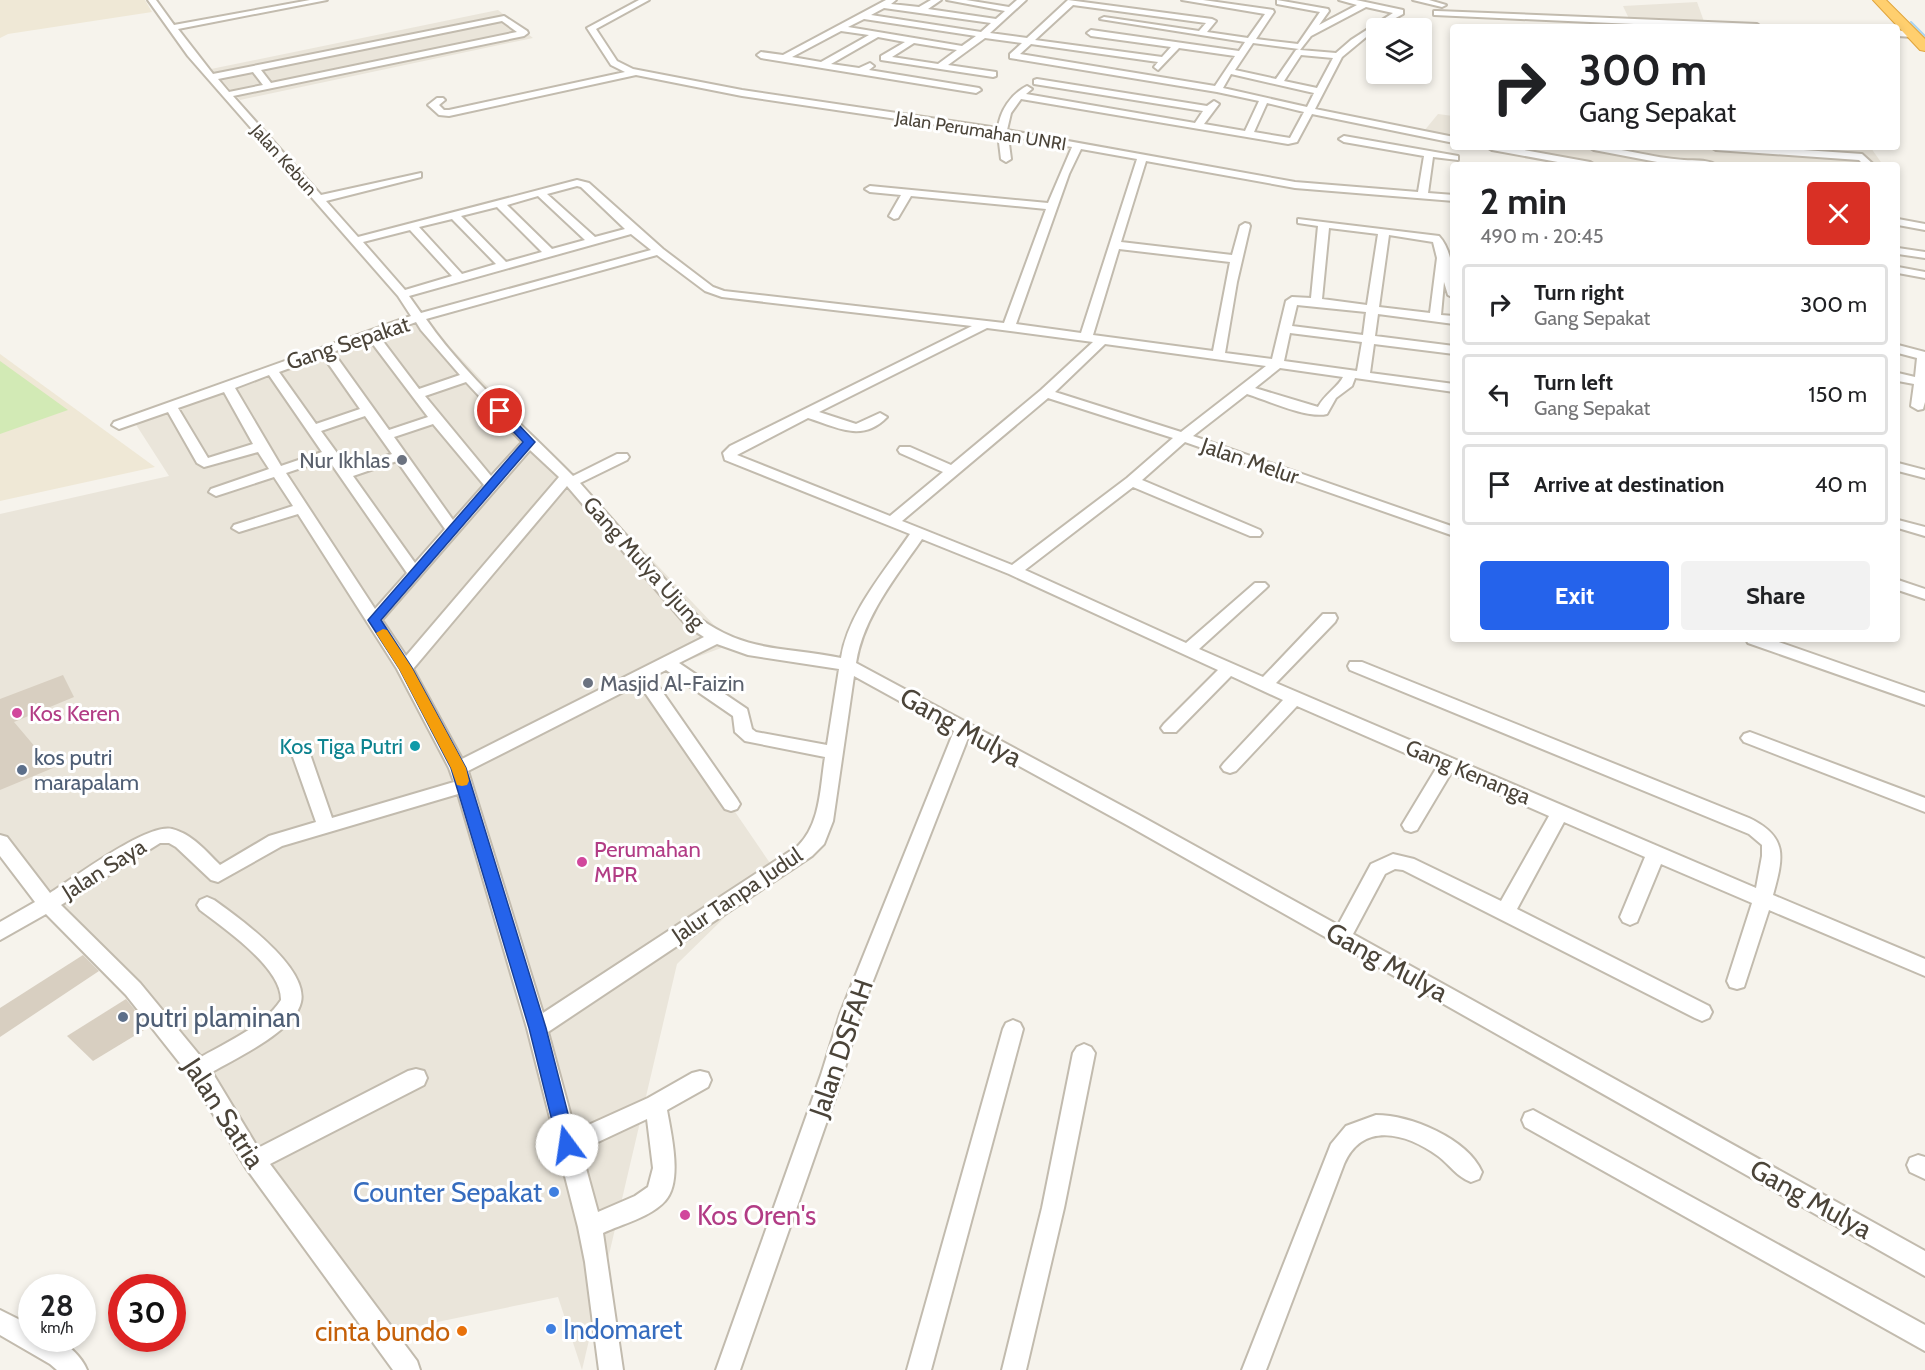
<!DOCTYPE html>
<html lang="en">
<head>
<meta charset="utf-8">
<style>
  body { margin:0; font-family:Cabin,sans-serif; background:#f2f2f2; color:#202124; height:100vh; display:flex; flex-direction:column; font-size:22px; white-space:nowrap }
  * { box-sizing:border-box; margin:0 }
  p { font-size:20px; color:#757577 }
  .icon { flex:none; width:33px; height:33px; fill:none; stroke:currentColor; stroke-width:2; stroke-linecap:round; stroke-linejoin:round }
  .map { position:relative; flex:1; overflow:hidden }
  .sheet { position:absolute; left:1450px; top:162px; width:450px; height:480px; display:flex; flex-direction:column; background:#fff; border-radius:6px; box-shadow:0 3px 9px #0003 }
  .sheet>* { flex:none }
  .guide { position:absolute; left:1450px; top:24px; width:450px; height:126px; border-radius:6px; box-shadow:0 3px 9px #0003; background:#fff; color:#202124; overflow:hidden }
  .controls { position:absolute; left:1366px; top:18px; display:grid; gap:12px }
  .controls a { display:grid; place-items:center; width:66px; height:66px; border-radius:6px; background:#fff; box-shadow:0 3px 9px #0003; font-size:30px }
  .speed { position:absolute; left:18px; top:1274px; display:flex; gap:12px; font-size:30px; font-weight:700; text-align:center }
  .speed>* { display:grid; place-content:center; width:78px; height:78px; border-radius:50%; background:#fff; box-shadow:0 3px 9px #0003; line-height:1 }
  .speed small { font-size:15px; font-weight:400 }
  .speed .limit { border:9px solid #d22; background:#fff; color:#111 }
  .pin { position:absolute; display:grid; place-items:center; width:51px; height:51px; color:#fff; margin:-26px; border:3px solid #fff; border-radius:50%; box-shadow:0 2px 6px #0007 }
  .me { position:absolute; width:66px; margin:-33px; rotate:346deg; stroke-linejoin:round; filter:drop-shadow(0 0 4px #0008) }
  .turn { display:flex; align-items:center; gap:21px; height:126px; padding:0 30px; font-size:27px }
  .turn .icon { width:78px; height:78px; stroke-width:2.5 }
  .turn b { display:block; font-size:42px; line-height:51px }
  .round { display:grid; place-items:center; flex:none; width:63px; height:63px; border-radius:6px; background:#f2f2f2 }
  .overview { display:flex; align-items:center; justify-content:space-between; height:102px; padding:0 30px }
  h1 { font-size:36px; font-weight:700; line-height:45px }
  .button { display:flex; gap:12px; margin-top:auto; padding:12px 30px }
  .button a { flex:1; height:69px; border-radius:6px; background:#2563eb; color:#fff; font-size:24px; font-weight:700; line-height:69px; text-align:center }
  .button a+a { background:#f2f2f2; color:#202124 }
  ul { padding:0; list-style:none }
  li { display:flex; align-items:center; gap:18px; height:81px; margin:0 12px 9px; padding:0 18px; border:3px solid #e0e0e0; border-radius:6px }
  li div { flex:1 }
  li b { display:block; font-size:22px }
  li em { font-style:normal }
  .map>svg:first-child { display:block }
  .residential { fill:#eae5da }
  .education { fill:#efe8d6 }
  .green { fill:#d2eab5 }
  .lines { fill:none; stroke-linecap:round; stroke-linejoin:round }
  .stream { stroke:#a9d4f2; stroke-width:2 }
  .building { fill:#d8cfc1 }
  .minor-casing { stroke:#c2bbae; stroke-width:4 }
  .highway-casing { stroke:#e0a43c; stroke-width:2 }
  .minor { fill:#fff; fill-rule:evenodd }
  .highway { fill:#ffcf6e; fill-rule:evenodd }
  .route { fill:#2563eb; stroke:#184099; stroke-width:1.5 }
  .slow { fill:#f59e0b }
  .worship-dot { fill:#6b7280; stroke:#fff; stroke-width:2 }
  .hotel-dot { fill:#d1479c; stroke:#fff; stroke-width:2 }
  .culture-dot { fill:#0f9aa8; stroke:#fff; stroke-width:2 }
  .service-dot { fill:#5c6f8a; stroke:#fff; stroke-width:2 }
  .shop-dot { fill:#3f7fe0; stroke:#fff; stroke-width:2 }
  .food-dot { fill:#e8710a; stroke:#fff; stroke-width:2 }
  .labels { text-anchor:middle; dominant-baseline:central; stroke-width:6; stroke-linejoin:round; paint-order:stroke }
  .far-street-label { font-size:18px; fill:#4b4439; stroke:#fff }
  .street-label { font-size:22px; fill:#4b4439; stroke:#fff }
  .worship-label { font-size:22px; fill:#5b616d; stroke:#fff; text-anchor:end }
  .hotel-label { font-size:22px; fill:#b23c85; stroke:#fff; text-anchor:start }
  .culture-label { font-size:22px; fill:#0d838f; stroke:#fff; text-anchor:end }
  .service-label { font-size:22px; fill:#4e5e75; stroke:#fff; text-anchor:start }
  .near-street-label { font-size:27px; fill:#4b4439; stroke:#fff }
  .near-service-label { font-size:27px; fill:#4e5e75; stroke:#fff; text-anchor:start }
  .near-shop-label { font-size:27px; fill:#366cbe; stroke:#fff; text-anchor:end }
  .near-hotel-label { font-size:27px; fill:#b23c85; stroke:#fff; text-anchor:start }
  .near-food-label { font-size:27px; fill:#c56008; stroke:#fff; text-anchor:end }
</style>
</head>
<body>
<div class="map">
<svg width="1925" height="1370" viewBox="0 0 1925 1370">
  <rect width="100%" height="100%" fill="#f6f3ec"/>
  <g class="residential">
    <polygon points="1697,2 1706,27 1632,25 1623,6"/>
    <polygon points="498,10 533,38 240,100 211,69"/>
    <polygon points="1438,114 1453,116 1453,137 1424,131"/>
    <polygon points="1510,147 1855,147 1871,148 1883,165 1608,165"/>
    <polygon points="420,318 434,330 732,644 643,677 774,869 677,964 582,1370 558,1297 384,1333 199,1075 48,911 0,838 0,514 169,476 133,420"/>
  </g>
  <g class="education">
    <polygon points="0,0 145,0 152,12 8,34 0,38"/>
    <polygon points="0,354 155,467 0,501"/>
  </g>
  <polygon class="green" points="0,361 68,410 0,434"/>
  <g class="lines">
    <polyline class="stream" points="1911,22 1925,36"/>
  </g>
  <g class="building">
    <polygon points="63,675 74,697 14,722 53,768 0,790 0,699"/>
    <polygon points="83,955 99,971 0,1037 0,1008"/>
    <polygon points="126,999 149,1027 93,1061 67,1036"/>
  </g>
  <g class="lines">
    <defs>
      <g id="minor">
        <path d="M148,0h8l18,25 136,-25h17l-149,29 35,45 291,-58 23,15 1,2 -4,3 -291,60 88,99 100,-22v4l-95,24 32,36 219,-57 12,3 74,66 50,38 11,4 280,32 42,-114 -135,-13 -13,22 -4,1 -5,-3 12,-21 -31,-3 -5,-3 5,-3 178,17 24,-56 -64,-11 3,23 -5,3 -5,-3 -3,-25 -256,-38 -106,-21 -187,41 -10,-1 -11,-10 9,-7h6l2,2 -6,5 5,5h5l176,-38 -14,-7 -24,-37 52,-28h10l-53,29 21,32 16,8 109,21 256,38c2,-17 13,-34 29,-42l5,3 -6,5 169,29 8,-12 -169,-27v-4l3,-1 170,27 7,-5 5,3 -15,20 41,7 14,-30 -42,-9 -207,-34v-4l12,-11 -37,-5 -37,27 48,7v4l-3,1 -112,-17v-4l24,-14 -27,-5 -47,27 28,4 11,-5 4,3 -5,4 110,18 2,2 -5,3 -215,-35 -4,-3 4,-3 22,3 103,-55h10l-5,4 28,3 12,-7h10l-13,9 68,10 9,-8 -58,-11h19l43,7 8,-7h9l-36,33 37,5 41,-38 144,19 4,2 -9,11 41,6 17,-24 -83,-14h21l70,10 1,2 -18,27 42,5 22,-32 -43,-8v-4l51,9 1,2 -10,14 38,-20 -18,-5h17l47,10v4l-26,14 -35,29 -27,52 139,28v6l-142,-29 -15,28 -9,2 -267,-45 -10,14 -4,17 288,52 123,10 6,-36 -80,-14 -5,-3 5,-3 114,20v4l-25,-3 -5,36 26,2v6l-159,-13 -149,-27 -25,81 111,13 8,-29 5,-3 4,1 1,2 -13,56 -12,71 47,6 14,-58 6,-4 19,1 7,-72 -20,-3v-4l141,17c14,15 15,43 15,62l-6,-3 -4,-13 -3,33 13,1v8l-76,-10 -3,22 79,10v8l-80,-10 -4,29 84,11v8l-99,-14 -3,8 -16,12 -9,16c-20,5 -60,-14 -80,-20l-54,42 261,91v9l-269,-94 -43,38 118,50 2,3 -2,3h-10l-117,-49 -108,83 161,73 69,-60h10l3,3 -3,3 -66,60 64,28 60,-63h12l2,4 -2,4 -59,61 480,205 6,-32v-11l-13,-11 -399,-164 -2,-4 2,-4h12l387,156c40,19 34,40 24,77l152,64v17l-156,-66 -25,77 -7,2 -7,-2 -3,-6 25,-78 -91,-39 -24,58 -7,3 -7,-3 -3,-5 25,-60 -81,-35 -47,87 192,97 3,6 -3,6 -7,3 -7,-3 -292,-148 -8,-1 -10,5 -32,60 572,317v25l-798,-451 -159,-87 -108,276 -17,61 -103,295h-24l105,-295 19,-61 114,-283 -100,-55 -21,145 -9,23 -12,12 -264,176 27,99 73,-33 44,-25 8,-2 8,2 3,7 -3,7 -41,23c4,23 16,72 -2,91 -14,16 -43,23 -62,32l20,137h-24l-14,-108 -7,-35 -51,-199 -69,-234 -176,52 -64,36 -7,-2 -35,-33 -7,-4h-9l-99,62 79,78 61,74c26,-15 63,-31 80,-57 1,-32 -56,-71 -81,-90l-3,-5 3,-5 7,-3 7,3c24,17 95,68 87,102 -6,29 -65,56 -89,70l46,76 150,-77 8,-2 8,2 3,7 -3,7 -154,79 147,197 3,9h-27l-147,-202 -56,-92 -64,-81 -80,-81 -46,26v-18l35,-20 -35,-46v-21l7,2 43,56c24,-15 97,-70 122,-64 20,5 34,22 48,36l49,-29 47,-14 -23,-65 3,-4 6,-2 6,2 3,4 21,61 122,-36 -5,-14 -52,-99 -99,-155 -59,18 -7,-4 2,-3 59,-19 -19,-29 -58,19 -7,-4 2,-3 58,-20 -11,-17 -54,15 -7,-4 -29,-51 -49,17 -7,-4 2,-3 297,-106 -13,-20 -210,-240zM1073,5l133,18 -7,8 -95,-14 -4,2 145,23 -6,9 -148,-21 -4,3 4,3 80,11 -9,10 -127,-17zM1366,7l27,6 -42,27 -15,13 -36,-3 11,-14zM884,8l107,15 -10,9 -110,-17zM864,19l112,17 -14,10 -114,-19zM502,21l15,11 -246,51 -10,-13zM841,31l28,4 -48,27 -29,-5zM914,43l43,7 -19,14 -46,-7zM1253,43l46,6 -3,1 -20,29 -41,-9zM1031,44l127,18 -4,5 4,3 21,-22 56,8 -20,30 -195,-32zM1301,55l32,3 -16,30 -33,-7zM253,72l10,13 -34,7 -11,-13zM1231,74l83,19 -7,14 -84,-19zM1267,103l37,9 -14,26 -36,-6zM1081,149l56,10 -56,174 -65,-9 53,-150zM577,186l4,1 44,42 -30,8 -48,-43zM538,196l47,44 -33,9 -45,-44zM497,207l45,45 -36,10 -45,-46zM452,219l44,45 -34,10 -43,-47zM1329,228l49,6 -11,71 -45,-6zM410,230l42,46 -47,14 -42,-48zM631,234l20,16 -230,63 -12,-17zM1389,235l44,7 4,16 -7,55 -51,-6zM1119,249l111,13 -17,89 -120,-16zM657,255l48,36 17,6 250,29 -242,120 -7,7 2,7 185,74c-26,38 -62,79 -69,124 -56,-12 -92,-4 -142,-40l-119,-135 47,-23 2,-3 -2,-3h-10l-44,22c-50,-51 -106,-98 -147,-157zM1297,305l69,7 -3,23 -71,-9zM416,322l5,8 39,45 -41,14 -40,-53zM987,328l106,14 -52,48 -90,75 -41,-18h-10l-2,3 2,3 43,19 -53,44 -153,-61 71,-37c29,9 54,25 79,-1l-7,-4 -24,11 -37,-12zM1290,333l72,9 -5,29 -73,-10zM369,339l59,78 -39,13 -56,-78zM1105,344l161,22 -85,66 -126,-40zM323,356l37,53 -44,15 -37,-52zM1280,368l63,9c-4,9 -18,17 -25,30l-63,-19zM269,375l53,77 -41,14 -46,-78zM466,382l56,60 -31,34 -66,-80zM224,392l29,52 -45,14 -30,-50zM1048,398l125,40 -46,40 -115,87 -110,-44zM365,416l27,38 -44,14 -27,-37zM433,424l51,61 -31,35 -59,-83zM530,450l29,27 -153,179 -24,-36zM328,459l79,114 -32,36 -89,-136zM397,461l48,68 -30,34 -62,-87zM567,486l120,140 17,11 -242,122 -49,-90zM922,539l87,35 209,96 -54,54 -3,4 3,4h12l55,-56 52,24 -59,63 -3,4 3,4 6,2 6,-2 61,-65 140,61 -35,58 3,5 6,2 6,-2 34,-57 98,43 -48,85 -87,-42 -21,-5 -22,10 -33,61 -199,-110 -283,-152c7,-46 40,-86 66,-124zM717,644l31,11 91,14 -12,76 -71,-13 -4,-3 -5,-20 -68,-46zM666,670l67,46 2,16 10,9 80,16c-5,30 -4,66 -27,89l-255,167 -75,-242 171,-87 86,125 6,2 6,-2 3,-5 -3,-5 -85,-122zM647,1119l6,49 -5,19 -13,9 -37,16 -17,-62z"/>
        <polygon points="1413,0 1429,0 1446,5 1442,7"/>
        <polygon points="1437,11 1757,24 1761,27 1700,27 1434,15 1434,11"/>
        <polygon points="1898,30 1916,34 1912,37 1898,36"/>
        <polygon points="1487,147 1508,147 1590,162 1595,165 1574,165 1492,150"/>
        <path d="M1589,147c32,0 63,11 95,13 10,1 24,-1 32,5h-43l-79,-15z"/>
        <polygon points="1711,147 1759,147 1862,154 1874,165 1864,165 1859,160 1716,150"/>
        <polygon points="1898,219 1925,224 1925,230 1898,225"/>
        <polygon points="1898,248 1925,252 1925,258 1898,254"/>
        <polygon points="1898,267 1925,272 1925,278 1898,273"/>
        <polygon points="1898,345 1925,352 1925,402 1923,409 1918,410 1911,406 1914,384 1898,381 1898,373 1915,377 1917,358 1898,353"/>
        <polygon points="1898,463 1925,470 1925,478 1898,471"/>
        <polygon points="1898,520 1925,527 1925,536 1898,528"/>
        <polygon points="1898,580 1925,589 1925,599 1898,590"/>
        <polygon points="1746,639 1770,639 1925,693 1925,705 1748,643"/>
        <polygon points="1750,732 1925,798 1925,812 1744,742 1741,738 1744,734"/>
        <polygon points="1013,1020 1020,1023 1023,1029 931,1370 907,1370 1003,1029 1006,1023"/>
        <polygon points="1084,1044 1091,1047 1095,1053 1064,1208 1026,1370 1002,1370 1042,1208 1073,1053 1077,1047"/>
        <polygon points="1533,1110 1925,1325 1925,1351 1525,1127 1522,1120 1525,1113"/>
        <path d="M1376,1115c34,0 91,23 106,57l-3,7 -8,3c-14,-5 -21,-17 -33,-26 -30,-22 -75,-36 -94,8l-78,206h-24l89,-226 15,-18z"/>
        <polygon points="1918,1155 1925,1157 1925,1179 1910,1172 1907,1165 1910,1158"/>
        <path d="M0,1310l32,16v12c6,0 13,-1 19,0 15,3 31,19 36,32h-30l-7,-6 -50,-29z"/>
      </g>
      <polygon id="highway" points="1873,0 1886,0 1925,39 1925,51 1920,50"/>
    </defs>
    <use href="#minor" class="minor-casing"/>
    <use href="#highway" class="highway-casing"/>
    <use href="#minor" class="minor"/>
    <use href="#highway" class="highway"/>
  </g>
  <polygon class="route" points="500,407 503,408 535,442 381,620 412,668 466,768 546,1028 576,1145 573,1151 567,1154 561,1151 558,1145 529,1028 451,768 399,668 368,620 523,442 494,411"/>
  <polygon class="slow" points="383,629 387,630 412,668 466,768 469,781 467,785 462,786 457,785 451,768 399,669 376,633"/>
  <g class="worship-dot">
    <circle cx="402" cy="460" r="6"/>
    <circle cx="588" cy="683" r="6"/>
  </g>
  <g class="hotel-dot">
    <circle cx="17" cy="713" r="6"/>
    <circle cx="582" cy="862" r="6"/>
    <circle cx="685" cy="1215" r="6"/>
  </g>
  <circle class="culture-dot" cx="415" cy="746" r="6"/>
  <g class="service-dot">
    <circle cx="22" cy="770" r="6"/>
    <circle cx="123" cy="1017" r="6"/>
  </g>
  <g class="shop-dot">
    <circle cx="554" cy="1192" r="6"/>
    <circle cx="551" cy="1329" r="6"/>
  </g>
  <circle class="food-dot" cx="462" cy="1331" r="6"/>
  <g class="labels">
    <g class="far-street-label">
      <text transform="translate(981 131) rotate(9)">Jalan Perumahan UNRI</text>
      <text transform="translate(284 160) rotate(48)">Jalan Kebun</text>
    </g>
    <g class="street-label">
      <text transform="translate(348 343) rotate(-18)">Gang Sepakat</text>
      <text transform="translate(1250 461) rotate(19)">Jalan Melur</text>
      <text transform="translate(644 563) rotate(48)">Gang Mulya Ujung</text>
      <text transform="translate(1468 772) rotate(23)">Gang Kenanga</text>
      <text transform="translate(104 869) rotate(-32)">Jalan Saya</text>
      <text transform="translate(737 895) rotate(-34)">Jalur Tanpa Judul</text>
    </g>
    <g class="worship-label">
      <text x="390" y="460">Nur Ikhlas</text>
      <text x="600" y="683" text-anchor="start">Masjid Al-Faizin</text>
    </g>
    <g class="hotel-label">
      <text x="29" y="713">Kos Keren</text>
      <text x="594" y="849">Perumahan<tspan x="594" dy="25">MPR</tspan></text>
    </g>
    <g class="culture-label">
      <text x="403" y="746">Kos Tiga Putri</text>
    </g>
    <g class="service-label">
      <text x="34" y="757">kos putri<tspan x="34" dy="25">marapalam</tspan></text>
    </g>
    <g class="near-street-label">
      <text transform="translate(961 727) rotate(29)">Gang Mulya</text>
      <text transform="translate(1387 962) rotate(29)">Gang Mulya</text>
      <text transform="translate(841 1048) rotate(-71)">Jalan DSFAH</text>
      <text transform="translate(224 1113) rotate(57)">Jalan Satria</text>
      <text transform="translate(1811 1199) rotate(29)">Gang Mulya</text>
    </g>
    <g class="near-service-label">
      <text x="135" y="1017">putri plaminan</text>
    </g>
    <g class="near-shop-label">
      <text x="542" y="1192">Counter Sepakat</text>
      <text x="563" y="1329" text-anchor="start">Indomaret</text>
    </g>
    <g class="near-hotel-label">
      <text x="697" y="1215">Kos Oren's</text>
    </g>
    <g class="near-food-label">
      <text x="450" y="1331">cinta bundo</text>
    </g>
  </g>
</svg>
<div class="controls">
<a><svg class="icon" aria-label="layers" viewBox="0 0 24 24"><path d="M12 4l9 5-9 5-9-5zM3 14l9 5 9-5"/></svg></a>
</div>
<div class="speed"><div>28<small>km/h</small></div><div class="limit">30</div></div>
<div class="pin" style="left:500px;top:411px;background:#d93025"><svg class="icon" aria-label="arrive" viewBox="0 0 24 24"><path d="M6 21V4h12l-3 4 3 4H6"/></svg></div>
<svg class="me" style="left:567px;top:1145px" viewBox="-20 -20 40 40"><circle r="19" fill="#fff"/><path d="M0-13L10 11 0 6-10 11z" fill="#2563eb"/></svg>
<div class="guide">
<div class="turn"><svg class="icon" aria-label="right" viewBox="0 0 24 24"><path d="M7 20v-9h11M14 6l5 5-5 5"/></svg><div><b>300 m</b>Gang Sepakat</div></div>
</div>
<section class="sheet">
<div class="overview"><div><h1>2 min</h1><p>490 m · 20:45</p></div><a class="round" style="background:#d93025;color:#fff"><svg class="icon" aria-label="close" viewBox="0 0 24 24"><path d="M6 6l12 12M18 6L6 18"/></svg></a></div>
<ul>
<li><svg class="icon" aria-label="right" viewBox="0 0 24 24"><path d="M7 20v-9h11M14 6l5 5-5 5"/></svg><div><b>Turn right</b><p>Gang Sepakat</p></div><em>300 m</em></li>
<li><svg class="icon" aria-label="left" viewBox="0 0 24 24"><path d="M17 20v-9H6M10 6l-5 5 5 5"/></svg><div><b>Turn left</b><p>Gang Sepakat</p></div><em>150 m</em></li>
<li><svg class="icon" aria-label="arrive" viewBox="0 0 24 24"><path d="M6 21V4h12l-3 4 3 4H6"/></svg><div><b>Arrive at destination</b></div><em>40 m</em></li>
</ul>
<div class="button"><a>Exit</a><a>Share</a></div>
</section>
</div>
</body>
</html>
